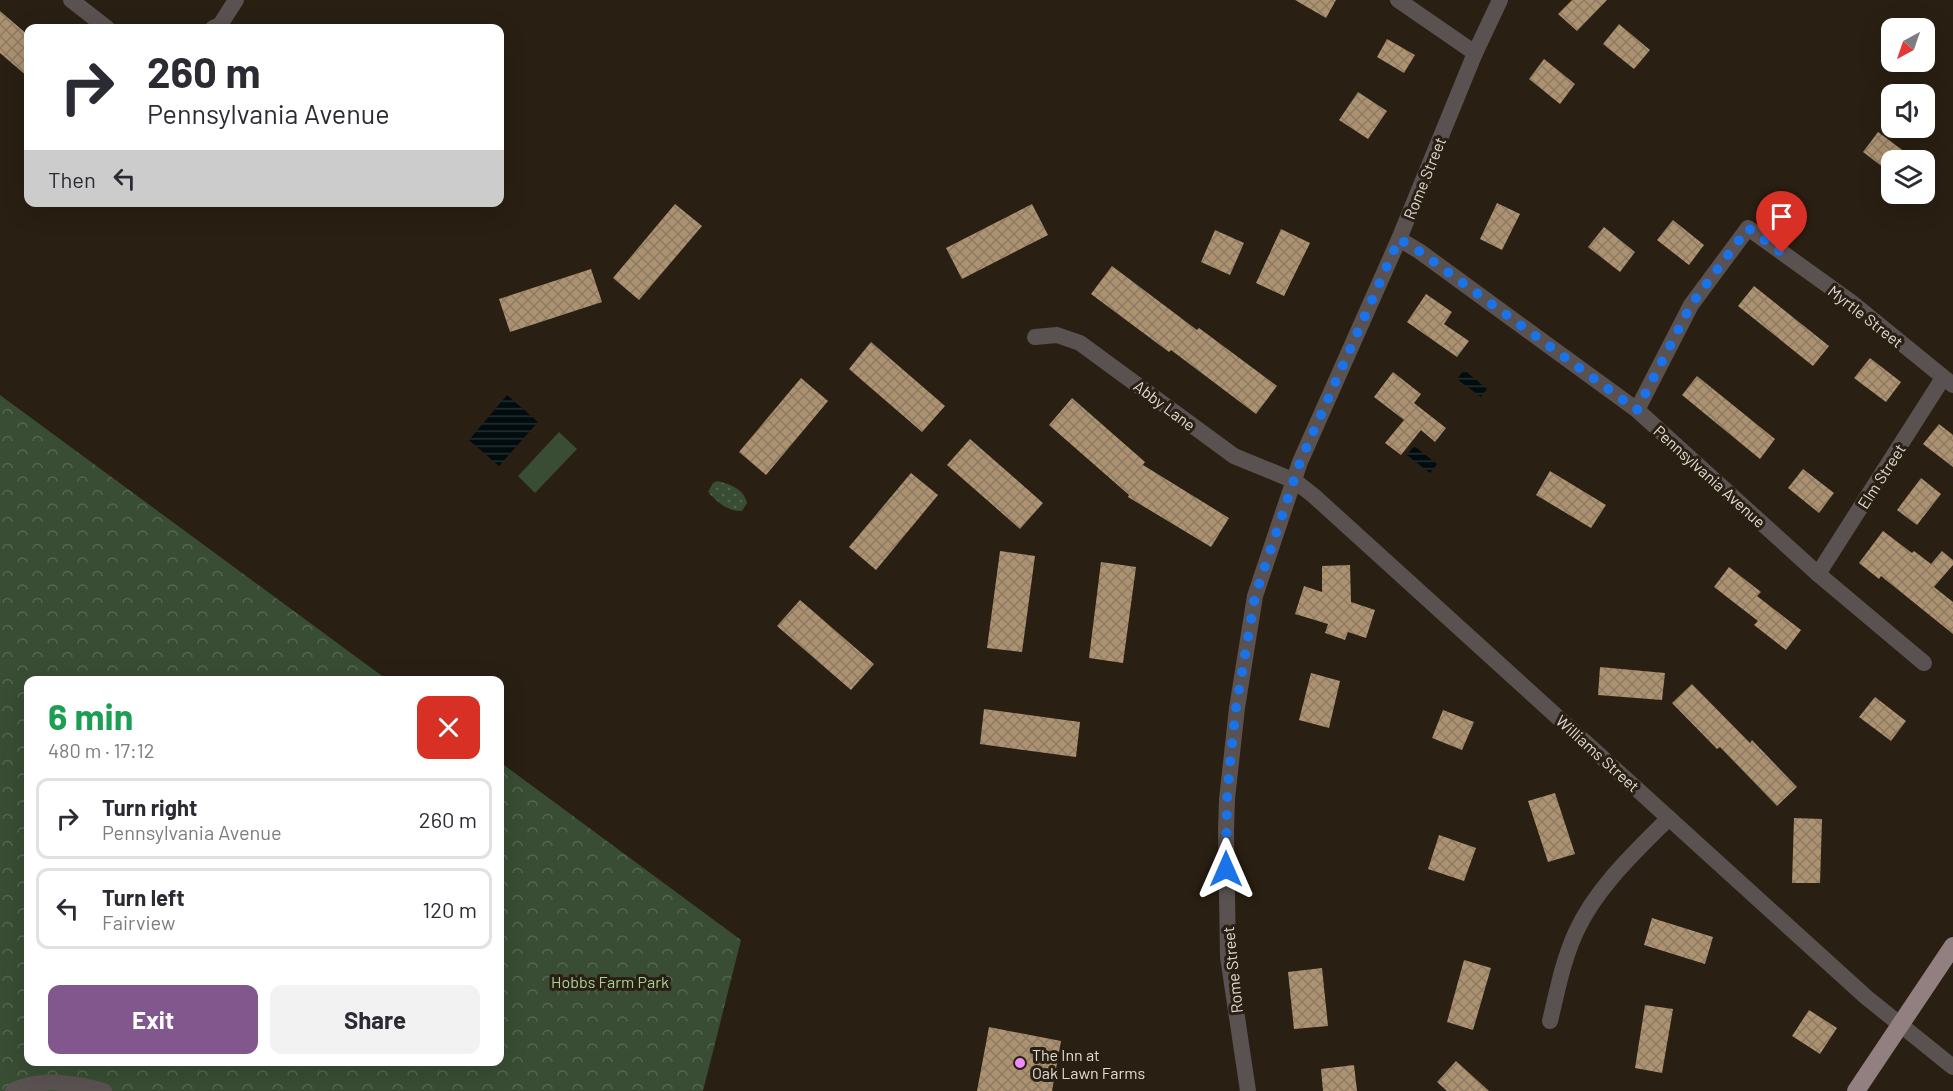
<!DOCTYPE html>
<html lang="en">
<head>
<meta charset="utf-8">
<style>
  body { margin:0; font-family:Barlow,sans-serif; background:#f2f2f3; color:#2b2b33; height:100vh; display:flex; flex-direction:column; font-size:22px; white-space:nowrap }
  * { box-sizing:border-box; margin:0 }
  p { font-size:20px; color:#7c7c81 }
  .icon { flex:none; width:33px; height:33px; fill:none; stroke:currentColor; stroke-width:2; stroke-linecap:round; stroke-linejoin:round }
  .map { position:relative; flex:1; overflow:hidden }
  .drawer { position:absolute; left:24px; top:676px; width:480px; height:390px; display:flex; flex-direction:column; background:#fff; border-radius:12px; box-shadow:0 6px 24px #0002 }
  .drawer>* { flex:none }
  .top-card { position:absolute; left:24px; top:24px; width:480px; height:183px; border-radius:12px; box-shadow:0 6px 24px #0002; background:#fff; color:#2b2b33; overflow:hidden }
  .needle { width:39px; rotate:220deg }
  .fabs { position:absolute; left:1881px; top:18px; display:grid; gap:12px }
  .fabs a { display:grid; place-items:center; width:54px; height:54px; border-radius:12px; background:#fff; box-shadow:0 6px 24px #0002; font-size:30px }
  .pin { position:absolute; display:grid; place-items:center; width:51px; height:51px; color:#fff; margin:-62px -26px; border-radius:50% 50% 50% 0; rotate:-45deg; box-shadow:0 0 6px #0007 }
  .pin .icon { rotate:45deg }
  .me { position:absolute; width:66px; margin:-33px; rotate:0deg; stroke-linejoin:round; filter:drop-shadow(0 0 4px #0008) }
  .turn { display:flex; align-items:center; gap:21px; height:126px; padding:0 24px; font-size:27px }
  .turn .icon { width:78px; height:78px; stroke-width:2.5 }
  .turn b { display:block; font-size:42px; line-height:51px }
  .then { display:flex; align-items:center; height:57px; padding:0 24px; background:#0003; gap:12px; font-size:22px }
  .round { display:grid; place-items:center; flex:none; width:63px; height:63px; border-radius:12px; background:#f2f2f3 }
  .overview { display:flex; align-items:center; justify-content:space-between; height:102px; padding:0 24px }
  h1 { font-size:36px; font-weight:700; line-height:45px; color:#1e9e55 }
  .cta { display:flex; gap:12px; margin-top:auto; padding:12px 24px }
  .cta a { flex:1; height:69px; border-radius:12px; background:#82578d; color:#fff; font-size:24px; font-weight:700; line-height:69px; text-align:center }
  .cta a+a { background:#f2f2f3; color:#2b2b33 }
  ul { padding:0; list-style:none }
  li { display:flex; align-items:center; gap:18px; height:81px; margin:0 12px 9px; padding:0 12px; border:3px solid #e1e1e2; border-radius:12px }
  li div { flex:1 }
  li b { display:block; font-size:22px }
  li em { font-style:normal }
  .map>svg:first-child { display:block }
  .grass { fill:url(#grass-dots) }
  .park { fill:url(#park-crowns) }
  .pitch { fill:#384d33 }
  .water { fill:url(#water-rules) }
  .building { fill:url(#building-cross-hatch) }
  .lines { fill:none; stroke-linecap:round; stroke-linejoin:round }
  .minor { stroke:#5a5151; stroke-width:16 }
  .major { stroke:#927f80; stroke-width:18 }
  .route { stroke:#1a73e8; stroke-width:10; stroke-dasharray:0 18 }
  .poi-dot { fill:#ec8cfa; stroke:#291f12; stroke-width:2 }
  .labels { text-anchor:middle; dominant-baseline:central; stroke-width:6; stroke-linejoin:round; paint-order:stroke }
  .street-label { font-size:16px; fill:#e1dad2; stroke:#291f12 }
  .park-label { font-size:16px; fill:#a6d09a; stroke:#291f12 }
  .poi-label { font-size:16px; fill:#e1dad2; stroke:#291f12; text-anchor:start }
</style>
</head>
<body>
<div class="map">
<svg width="1953" height="1091" viewBox="0 0 1953 1091">
  <defs>
    <pattern id="grass-dots" width="8" height="8" patternUnits="userSpaceOnUse" patternTransform="scale(1.5)"><rect width="8" height="8" fill="#384d33"/><path d="M2 2h.1M6 6h.1" fill="none" stroke="#546650" stroke-width="1.8" stroke-linecap="round"/></pattern>
    <pattern id="park-crowns" width="20" height="18" patternUnits="userSpaceOnUse" patternTransform="scale(1.5)"><rect width="20" height="18" fill="#384d33"/><path d="M2 6a3 3 0 1 1 6 0M12 15a3 3 0 1 1 6 0" fill="none" stroke="#546650"/></pattern>
    <pattern id="water-rules" width="6" height="5" patternUnits="userSpaceOnUse" patternTransform="scale(1.5)"><rect width="6" height="5" fill="#000c0e"/><path d="M0 2.5h6" fill="none" stroke="#252f30"/></pattern>
    <pattern id="building-cross-hatch" width="8" height="8" patternUnits="userSpaceOnUse" patternTransform="scale(1.5)"><rect width="8" height="8" fill="#ac9271"/><path d="M0 0l8 8M0 8l8-8" fill="none" stroke="#8d7a62"/></pattern>
  </defs>
  <rect width="100%" height="100%" fill="#291f12"/>
  <path class="grass" d="M717,481c13,3 27,8 30,22l-5,8c-14,1 -26,-10 -34,-19l5,-9z"/>
  <polygon class="park" points="0,395 389,681 28,681 28,1062 500,1062 500,762 741,940 703,1091 0,1091"/>
  <polygon class="pitch" points="559,432 577,449 535,493 518,476"/>
  <g class="water">
    <polygon points="1464,370 1487,389 1481,397 1457,379"/>
    <polygon points="507,395 538,422 499,466 469,440"/>
    <polygon points="1414,446 1437,464 1430,473 1407,455"/>
  </g>
  <g class="building">
    <polygon points="1295,0 1336,0 1326,18"/>
    <polygon points="1572,0 1607,0 1577,31 1558,14"/>
    <polygon points="0,11 28,35 28,77 0,53"/>
    <polygon points="1619,24 1650,50 1634,69 1603,44"/>
    <polygon points="1387,39 1415,55 1404,73 1377,57"/>
    <polygon points="1544,59 1575,84 1560,104 1529,79"/>
    <polygon points="1358,92 1387,111 1368,139 1339,120"/>
    <polygon points="1878,132 1916,160 1892,160 1892,174 1863,152"/>
    <polygon points="1497,203 1520,214 1502,250 1480,239"/>
    <polygon points="675,204 702,226 639,300 613,278"/>
    <polygon points="1032,204 1048,235 962,279 946,248"/>
    <polygon points="1673,220 1704,245 1689,265 1657,240"/>
    <polygon points="1604,227 1635,252 1620,272 1588,247"/>
    <polygon points="1281,229 1310,243 1284,296 1256,283"/>
    <polygon points="1215,230 1244,243 1230,275 1201,262"/>
    <polygon points="1112,266 1197,330 1199,328 1277,386 1256,414 1171,350 1169,352 1091,294"/>
    <polygon points="591,269 602,302 510,332 499,299"/>
    <polygon points="1754,286 1829,346 1813,366 1738,306"/>
    <polygon points="1426,294 1452,312 1444,324 1469,341 1457,357 1407,322"/>
    <polygon points="871,342 945,406 922,432 849,369"/>
    <polygon points="1870,358 1901,382 1886,402 1854,378"/>
    <polygon points="1393,372 1421,394 1414,403 1446,428 1435,442 1421,430 1401,455 1385,443 1404,420 1374,397"/>
    <polygon points="1697,376 1775,439 1760,459 1682,395"/>
    <polygon points="801,378 828,401 766,475 739,452"/>
    <polygon points="1072,398 1145,462 1143,465 1229,518 1211,547 1128,497 1129,495 1049,425"/>
    <polygon points="1939,424 1953,435 1953,467 1923,444"/>
    <polygon points="970,439 1043,503 1020,529 947,465"/>
    <polygon points="1803,469 1834,493 1819,513 1788,488"/>
    <polygon points="1550,471 1606,505 1591,528 1536,495"/>
    <polygon points="911,473 938,495 876,570 849,547"/>
    <polygon points="1921,478 1941,494 1917,525 1897,510"/>
    <polygon points="1883,531 1912,553 1914,551 1931,564 1942,551 1953,560 1953,565 1934,587 1953,602 1953,634 1881,576 1879,579 1859,563"/>
    <polygon points="1000,551 1035,556 1022,652 987,648"/>
    <polygon points="1101,562 1136,567 1123,663 1089,658"/>
    <polygon points="1350,565 1351,602 1375,610 1366,638 1348,632 1345,640 1325,633 1328,624 1295,614 1304,586 1322,592 1322,566"/>
    <polygon points="1729,567 1761,592 1757,596 1801,630 1786,650 1754,625 1758,621 1714,587"/>
    <polygon points="800,600 874,664 851,690 777,626"/>
    <polygon points="1600,667 1665,673 1662,700 1598,695"/>
    <polygon points="1311,673 1340,681 1329,728 1299,720"/>
    <polygon points="1692,684 1750,743 1752,740 1797,787 1777,806 1720,747 1717,749 1672,703"/>
    <polygon points="1875,697 1906,721 1891,741 1859,717"/>
    <polygon points="984,709 1080,722 1076,757 980,744"/>
    <polygon points="1443,710 1474,722 1462,750 1432,738"/>
    <polygon points="1555,793 1575,854 1548,862 1528,801"/>
    <polygon points="1794,818 1822,819 1820,883 1792,883"/>
    <polygon points="1439,835 1476,848 1464,881 1428,869"/>
    <polygon points="1652,918 1713,937 1705,964 1644,945"/>
    <polygon points="1464,960 1491,968 1473,1030 1447,1022"/>
    <polygon points="1322,968 1328,1026 1294,1029 1288,972"/>
    <polygon points="1645,1005 1673,1009 1662,1073 1635,1068"/>
    <polygon points="1809,1010 1837,1028 1820,1054 1792,1036"/>
    <polygon points="989,1027 1061,1041 1052,1091 977,1091"/>
    <polygon points="1456,1061 1489,1091 1447,1091 1437,1082"/>
    <polygon points="1354,1065 1357,1091 1323,1091 1321,1069"/>
  </g>
  <g class="lines">
    <g class="minor">
      <polyline points="71,0 107,28"/>
      <polyline points="1398,0 1475,53"/>
      <polyline points="213,28 220,25 236,0"/>
      <polyline points="1399,239 1419,251 1637,410 1818,574 1924,663"/>
      <polyline points="1035,337 1057,335 1080,343 1234,456 1295,481 1314,496 1866,997 1953,1067"/>
      <polyline points="1637,410 1691,305 1748,228 1851,302 1953,385"/>
      <polyline points="1818,574 1943,378"/>
      <path d="M1550,1021c7,-29 13,-61 26,-89 20,-44 59,-80 93,-114"/>
      <path d="M13,1091c28,-14 62,-8 91,0"/>
      <polyline points="1248,1091 1228,957 1226,831 1227,799 1237,708 1255,596 1300,462 1399,239 1475,53 1500,0"/>
    </g>
    <polyline class="major" points="1856,1091 1953,946"/>
  </g>
  <g class="lines">
    <polyline class="route" points="1226,869 1227,800 1230,763 1236,708 1255,596 1300,462 1399,239 1419,251 1637,410 1691,305 1748,228 1782,253"/>
  </g>
  <circle class="poi-dot" cx="1020" cy="1063" r="6"/>
  <g class="labels">
    <g class="street-label">
      <text transform="translate(1424 178) rotate(-68)">Rome Street</text>
      <text transform="translate(1866 316) rotate(38)">Myrtle Street</text>
      <text transform="translate(1165 405) rotate(37)">Abby Lane</text>
      <text transform="translate(1710 476) rotate(42)">Pennsylvania Avenue</text>
      <text transform="translate(1881 476) rotate(-57)">Elm Street</text>
      <text transform="translate(1598 753) rotate(42)">Williams Street</text>
      <text transform="translate(1232 970) rotate(-96)">Rome Street</text>
    </g>
    <g class="park-label">
      <text x="610" y="981">Hobbs Farm Park</text>
    </g>
    <g class="poi-label">
      <text x="1032" y="1054">The Inn at<tspan x="1032" dy="18">Oak Lawn Farms</tspan></text>
    </g>
  </g>
</svg>
<div class="fabs">
<a><svg class="needle" viewBox="-14 -14 28 28"><path d="M0-13l5 13h-10z" fill="#e53935"/><path d="M0 13l5-13h-10z" fill="#7c7c81"/></svg></a>
<a><svg class="icon" aria-label="sound" viewBox="0 0 24 24"><path d="M4 9h4l5-4v14l-5-4H4zM17 9q2 3 0 6"/></svg></a>
<a><svg class="icon" aria-label="layers" viewBox="0 0 24 24"><path d="M12 4l9 5-9 5-9-5zM3 14l9 5 9-5"/></svg></a>
</div>
<div class="pin" style="left:1782px;top:253px;background:#d93025"><svg class="icon" aria-label="arrive" viewBox="0 0 24 24"><path d="M6 21V4h12l-3 4 3 4H6"/></svg></div>
<svg class="me" style="left:1226px;top:869px" viewBox="-20 -20 40 40"><path d="M0-17L14 15 0 8-14 15z" fill="#1a73e8" stroke="#fff" stroke-width="4"/></svg>
<div class="top-card">
<div class="turn"><svg class="icon" aria-label="right" viewBox="0 0 24 24"><path d="M7 20v-9h11M14 6l5 5-5 5"/></svg><div><b>260 m</b>Pennsylvania Avenue</div></div>
<div class="then">Then<svg class="icon" aria-label="left" viewBox="0 0 24 24"><path d="M17 20v-9H6M10 6l-5 5 5 5"/></svg></div>
</div>
<section class="drawer">
<div class="overview"><div><h1>6 min</h1><p>480 m · 17:12</p></div><a class="round" style="background:#d93025;color:#fff"><svg class="icon" aria-label="close" viewBox="0 0 24 24"><path d="M6 6l12 12M18 6L6 18"/></svg></a></div>
<ul>
<li><svg class="icon" aria-label="right" viewBox="0 0 24 24"><path d="M7 20v-9h11M14 6l5 5-5 5"/></svg><div><b>Turn right</b><p>Pennsylvania Avenue</p></div><em>260 m</em></li>
<li><svg class="icon" aria-label="left" viewBox="0 0 24 24"><path d="M17 20v-9H6M10 6l-5 5 5 5"/></svg><div><b>Turn left</b><p>Fairview</p></div><em>120 m</em></li>
</ul>
<div class="cta"><a>Exit</a><a>Share</a></div>
</section>
</div>
</body>
</html>
